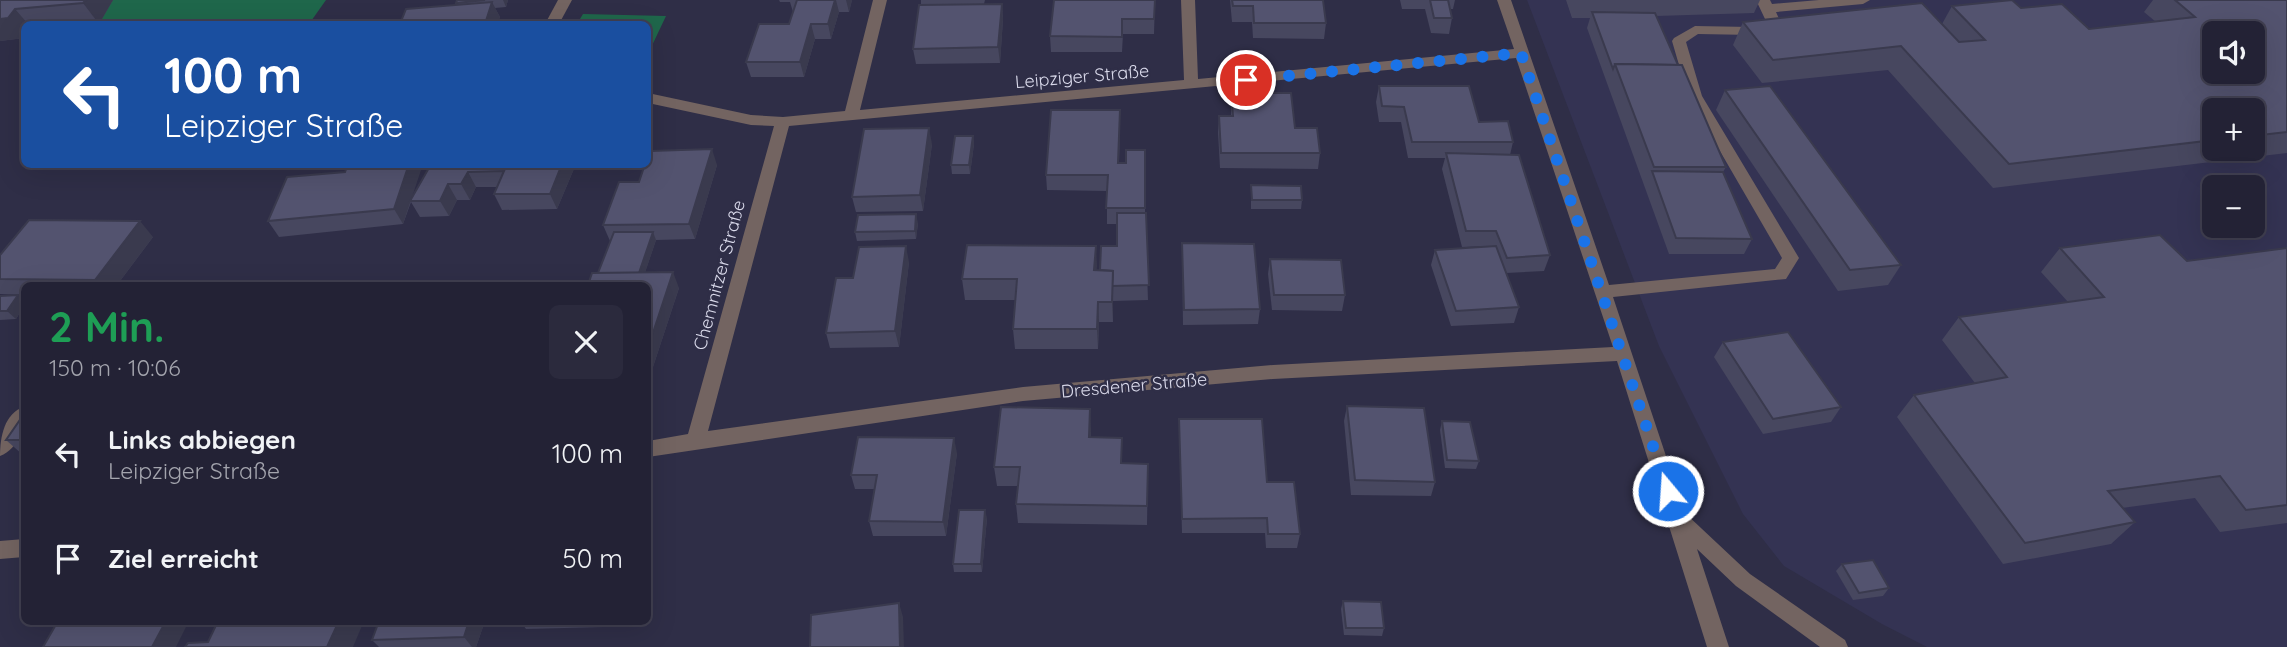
<!DOCTYPE html>
<html lang="de">
<head>
<meta charset="utf-8">
<style>
  body { margin:0; font-family:Quicksand,sans-serif; background:#2b2a3d; color:#f1f3f6; height:100vh; display:flex; flex-direction:column; font-size:26px; white-space:nowrap }
  * { box-sizing:border-box; margin:0 }
  p { font-size:23px; color:#a3a4ad }
  .icon { flex:none; width:38px; height:38px; fill:none; stroke:currentColor; stroke-width:2; stroke-linecap:round; stroke-linejoin:round }
  .map { position:relative; flex:1; overflow:hidden }
  .panel { position:absolute; left:21px; top:282px; width:630px; height:343px; display:flex; flex-direction:column; background:#232235; border-radius:10px; box-shadow:0 7px 28px #0002,0 0 0 2px #403f50 }
  .panel>* { flex:none }
  .hud { position:absolute; left:21px; top:21px; width:630px; height:147px; border-radius:10px; box-shadow:0 7px 28px #0002,0 0 0 2px #403f50; background:#1a4fa0; color:#fff; overflow:hidden }
  .buttons { position:absolute; left:2202px; top:21px; display:grid; gap:14px }
  .buttons a { display:grid; place-items:center; width:63px; height:63px; border-radius:10px; background:#232235; box-shadow:0 7px 28px #0002,0 0 0 2px #403f50; font-size:35px }
  .pin { position:absolute; display:grid; place-items:center; width:60px; height:60px; color:#fff; margin:-30px; border:4px solid #fff; border-radius:50%; box-shadow:0 2px 7px #0007 }
  .me { position:absolute; width:77px; margin:-38px; rotate:342deg; stroke-linejoin:round; filter:drop-shadow(0 0 5px #0008) }
  .turn { display:flex; align-items:center; gap:24px; height:147px; padding:0 28px; font-size:32px }
  .turn .icon { width:91px; height:91px; stroke-width:2.5 }
  .turn b { display:block; font-size:49px; line-height:60px }
  .round { display:grid; place-items:center; flex:none; width:74px; height:74px; border-radius:10px; background:#2b2a3d }
  .headline { display:flex; align-items:center; justify-content:space-between; height:119px; padding:0 28px }
  h1 { font-size:42px; font-weight:700; line-height:52px; color:#1e9e55 }
  ul { padding:0; list-style:none }
  li { display:flex; align-items:center; gap:21px; height:105px; padding:0 28px }
  li div { flex:1 }
  li b { display:block; font-size:26px }
  li em { font-style:normal }
  .map>svg:first-child { display:block }
  .built { fill:#343353; fill-rule:evenodd }
  .green { fill:#1f674b }
  .lines { fill:none; stroke-linecap:round; stroke-linejoin:round }
  .minor { fill:#736461; fill-rule:evenodd }
  .wall { fill:#47475f; fill-rule:evenodd }
  .shaded-wall { fill:#3a3a4e }
  .building { fill:#53536f; stroke:#3a3a4e; stroke-width:2; fill-rule:evenodd }
  .route { stroke:#1a73e8; stroke-width:12; stroke-dasharray:0 21.6 }
  .labels { text-anchor:middle; dominant-baseline:central; stroke-width:5; stroke-linejoin:round; paint-order:stroke }
  .street-label { font-size:18px; fill:#dadaeb; stroke:#2f2e47 }
</style>
</head>
<body>
<div class="map">
<svg width="2287" height="647" viewBox="0 0 2287 647">
  <rect width="100%" height="100%" fill="#2f2e47"/>
  <path class="built" d="M1527,0h760v647h-360l-45,-23 -98,-58 -41,-52 -84,-168zM2214,33h38v39h-38zM2214,110h38v39h-38zM2214,187h38v39h-38z"/>
  <g class="green">
    <polygon points="105,0 326,0 309,24 87,24"/>
    <polygon points="583,14 666,16 648,54 648,24 577,24"/>
  </g>
  <g class="lines">
    <g class="minor">
      <polygon points="558,0 572,0 559,24 545,24"/>
      <path d="M873,0h14l-27,110 324,-30 -3,-80h14l3,79 316,-30 -17,-49h14l98,285 166,-16 7,-11 -94,-162 -16,-55 2,-3 21,-12 56,1 14,-8 -9,-19h14l2,4 47,-4h51l-7,4 -87,8 4,9 -2,3 -25,11 -55,-1 -12,8 16,54 97,162 -13,21 -173,18 72,216 65,61 95,66 3,7h-28l-84,-61 -39,-37 32,98h-22l-90,-286 -344,18 -250,22 -375,56v-16l40,-7 86,-308 -23,-1 -103,-22v-10l103,22 32,2 62,-6zM1516,58l97,289 -340,18 -250,22 -315,44 81,-305z"/>
      <path d="M24,407c2,17 -5,42 -24,49 0,-18 4,-43 24,-49z"/>
      <polygon points="24,539 24,557 0,559 0,541"/>
    </g>
  </g>
  <g class="wall">
    <polygon points="0,0 113,0 99,24 24,24 24,38 0,41"/>
    <polygon points="457,0 508,0 506,7 495,8 500,17 497,24 400,24 457,5 456,3"/>
    <polygon points="779,0 852,0 849,12 839,12 831,39 815,39 804,77 751,77 746,62 789,24 793,12 790,2 780,2"/>
    <polygon points="921,0 985,0 984,4 1002,4 1003,19 1000,63 916,64 913,49 921,5"/>
    <polygon points="1155,0 1154,34 1123,34 1122,52 1051,52 1050,36"/>
    <polygon points="1230,0 1323,0 1326,23 1324,39 1253,38 1252,22 1232,22"/>
    <polygon points="1400,0 1455,0 1453,9 1450,9 1452,18 1449,34 1431,33 1425,9 1402,9"/>
    <polygon points="1566,0 1760,0 1754,13 1656,16 1678,65 1726,167 1723,172 1752,239 1744,254 1669,254 1587,28 1590,18 1572,18"/>
    <path d="M2153,0h134v153l-294,35 -105,-118 -126,13 -29,-38 10,-23 199,2 10,-18 69,2 68,21 67,-7 -12,-10zM2214,110h38v39h-38z"/>
    <polygon points="1379,86 1479,122 1513,142 1510,155 1550,255 1544,271 1506,273 1519,307 1514,323 1451,326 1431,265 1435,250 1491,246 1462,247 1442,169 1445,158 1408,158 1401,122 1379,122 1376,102"/>
    <polygon points="1725,90 1901,265 1888,285 1838,291 1716,110"/>
    <polygon points="1231,93 1295,128 1320,153 1318,169 1220,168 1218,132 1219,116 1231,116"/>
    <polygon points="1120,126 1119,163 1126,163 1145,150 1145,213 1148,300 1113,301 1113,322 1099,322 1098,349 1015,349 1013,329 1015,300 965,300 962,279 1100,270 1117,246 1117,224 1107,224 1107,191 1047,190 1046,175"/>
    <polygon points="973,136 974,144 970,174 952,174 951,165"/>
    <polygon points="932,144 923,211 856,212 852,197"/>
    <polygon points="455,164 576,164 557,209 502,210 494,194 497,187 476,187 470,200 457,200 449,216 420,217 411,202 403,224 279,237 268,221 413,197"/>
    <polygon points="717,165 695,239 656,240 645,272 679,288 651,373 648,373 648,285 598,273 610,241 603,225 639,182"/>
    <polygon points="1251,185 1302,200 1301,209 1251,209"/>
    <polygon points="918,223 916,239 857,241 855,232"/>
    <polygon points="153,237 117,285 24,285 24,295 0,294 0,255"/>
    <polygon points="1182,243 1260,309 1258,324 1183,325"/>
    <polygon points="2060,248 2187,261 2287,248 2287,523 2220,532 2195,498 2122,508 2135,522 2111,544 2003,564 1897,417 1914,395 1975,383 1942,340 1959,317 2068,302 2041,272"/>
    <polygon points="1270,259 1345,295 1342,311 1272,310 1268,274"/>
    <polygon points="909,262 899,347 830,348 826,333 853,278"/>
    <polygon points="18,295 24,302 24,306 16,319 0,320 0,296"/>
    <polygon points="1723,342 1841,407 1831,422 1763,434 1714,357"/>
    <polygon points="1347,406 1435,482 1431,496 1351,495 1344,421"/>
    <polygon points="1179,419 1267,482 1300,534 1297,548 1266,548 1265,533 1182,533"/>
    <polygon points="1442,421 1479,461 1476,469 1445,468 1440,430"/>
    <polygon points="1091,428 1091,438 1122,463 1148,464 1147,525 1018,523 1016,504 1018,486 997,486 994,467"/>
    <polygon points="6,440 24,440 24,455 23,455"/>
    <polygon points="957,453 946,536 873,536 869,521 874,489 855,489 851,475"/>
    <polygon points="987,518 982,572 954,572 953,564"/>
    <polygon points="1842,564 1889,588 1883,596 1853,600 1836,571"/>
    <polygon points="1343,601 1384,628 1382,636 1344,635 1341,609"/>
    <polygon points="485,621 476,647 379,647 372,640"/>
    <polygon points="520,621 644,621 643,626 526,629"/>
  </g>
  <g class="shaded-wall">
    <polygon points="86,0 113,0 99,24 83,3"/>
    <polygon points="503,0 508,0 506,7"/>
    <polygon points="835,0 836,0 839,12 831,39 828,24"/>
    <polygon points="846,0 852,0 849,12"/>
    <polygon points="492,2 500,17 497,24 485,24"/>
    <polygon points="1002,4 1003,19 1000,63 998,47"/>
    <polygon points="15,9 28,24 24,24 24,38 0,41 0,19"/>
    <polygon points="811,24 815,39 804,77 800,62"/>
    <polygon points="929,128 932,144 923,211 920,195"/>
    <polygon points="973,136 974,144 970,174 969,165"/>
    <polygon points="712,149 717,165 695,239 689,224"/>
    <polygon points="409,164 423,164 403,224 394,209"/>
    <polygon points="562,164 576,164 557,209 550,194"/>
    <polygon points="468,172 476,187 470,200 461,184"/>
    <polygon points="448,184 457,200 449,216 440,201"/>
    <polygon points="916,214 918,223 916,239 915,231"/>
    <polygon points="140,221 153,237 117,285 100,285 95,280"/>
    <polygon points="653,232 656,240 641,285 637,280"/>
    <polygon points="906,246 909,262 899,347 895,331"/>
    <polygon points="1096,246 1097,266 1095,291 1094,270"/>
    <polygon points="1113,271 1113,322 1112,302"/>
    <polygon points="673,272 679,288 651,373 648,365 648,348"/>
    <polygon points="18,295 24,302 24,306 16,319 7,311"/>
    <polygon points="1098,302 1099,322 1098,349 1097,329"/>
    <polygon points="1090,409 1091,428 1090,457 1089,437"/>
    <polygon points="954,438 957,453 946,536 943,522"/>
    <polygon points="985,510 987,518 982,572 981,564"/>
    <polygon points="648,577 653,586 648,609"/>
    <polygon points="899,603 903,617 904,647 900,647"/>
    <polygon points="166,621 189,621 176,647 152,647"/>
    <polygon points="339,621 364,621 353,647 327,647"/>
    <polygon points="469,621 485,621 476,647 472,647 464,637"/>
  </g>
  <g class="building">
    <polygon points="0,0 86,0 83,3 15,9 8,18 0,19"/>
    <polygon points="457,0 485,0 456,3"/>
    <polygon points="797,0 835,0 828,24 811,24 800,62 746,62 759,24 789,24"/>
    <polygon points="1054,0 1155,0 1154,19 1122,19 1122,37 1050,36"/>
    <polygon points="1232,0 1323,0 1326,23 1254,23 1253,6 1233,6"/>
    <polygon points="1430,0 1448,0 1452,18 1434,18"/>
    <path d="M2012,0l9,8 41,-4 27,25 106,-12 -20,-17h112v132l-35,4v-26h-38v30l-205,24 -108,-118 -128,14 -30,-38 179,-19 37,39 26,-2 -33,-34zM2214,33h38v39h-38z"/>
    <polygon points="492,2 485,24 400,24 406,9"/>
    <polygon points="1002,4 998,47 913,49 919,5"/>
    <polygon points="1592,12 1655,13 1678,65 1615,64 1613,69"/>
    <polygon points="1615,64 1682,65 1726,167 1654,167"/>
    <polygon points="1379,86 1469,86 1479,122 1508,121 1513,142 1412,142 1404,107 1382,106"/>
    <polygon points="1770,86 1901,265 1850,270 1725,90"/>
    <polygon points="1231,93 1291,93 1295,128 1317,128 1320,153 1221,153 1219,116 1233,116"/>
    <polygon points="1051,110 1120,110 1118,163 1126,163 1126,150 1145,150 1145,208 1106,208 1108,175 1046,175"/>
    <polygon points="929,128 920,195 852,197 864,129"/>
    <polygon points="955,136 973,136 969,165 951,165"/>
    <polygon points="712,149 689,224 603,225 619,182 639,182 645,164 648,164 648,157 650,151"/>
    <polygon points="1446,153 1519,155 1550,255 1507,258 1496,231 1466,231"/>
    <polygon points="348,164 409,164 394,209 268,221 287,177 345,172"/>
    <polygon points="455,164 562,164 550,194 494,194 504,171 468,172 461,184 448,184 440,201 410,201 430,166 454,166"/>
    <polygon points="1652,171 1723,172 1752,239 1676,238"/>
    <polygon points="1251,185 1301,186 1302,200 1252,200"/>
    <polygon points="1117,213 1146,213 1149,285 1112,286 1113,271 1100,270 1101,246 1117,246"/>
    <polygon points="916,214 915,231 855,232 858,215"/>
    <polygon points="29,220 140,221 95,280 0,279 0,255"/>
    <polygon points="614,232 653,232 639,273 598,273"/>
    <polygon points="2160,235 2187,261 2287,248 2287,505 2246,510 2220,476 2108,491 2135,522 2025,543 1914,395 2007,377 1959,317 2104,297 2060,248"/>
    <polygon points="1182,243 1254,244 1260,309 1184,310"/>
    <polygon points="967,245 1096,246 1094,270 1113,271 1112,302 1098,302 1097,329 1013,329 1017,279 962,279"/>
    <polygon points="906,246 895,331 826,333 836,278 853,278 859,247"/>
    <polygon points="1496,246 1519,307 1456,311 1435,250"/>
    <polygon points="1270,259 1341,260 1345,295 1274,295"/>
    <polygon points="673,272 648,348 648,285 588,285 592,273"/>
    <polygon points="18,295 7,311 0,311 0,296"/>
    <polygon points="1788,332 1841,407 1773,419 1723,342"/>
    <polygon points="1347,406 1424,408 1435,482 1355,480"/>
    <polygon points="1001,407 1090,409 1089,437 1122,438 1121,463 1148,464 1147,506 1016,504 1020,467 994,467"/>
    <polygon points="24,414 24,440 6,440"/>
    <polygon points="1179,419 1262,419 1267,482 1294,482 1300,534 1268,534 1267,518 1182,519"/>
    <polygon points="1442,421 1470,422 1479,461 1447,460"/>
    <polygon points="858,437 954,438 943,522 869,521 877,475 851,475"/>
    <polygon points="959,510 985,510 981,564 953,564"/>
    <polygon points="1873,560 1889,588 1859,593 1842,564"/>
    <polygon points="1343,601 1381,602 1384,628 1346,628"/>
    <polygon points="899,603 900,647 810,647 811,615"/>
    <polygon points="58,621 166,621 152,647 43,647"/>
    <polygon points="218,621 339,621 327,647 185,647 188,643 208,642"/>
    <polygon points="379,621 469,621 464,637 372,640"/>
  </g>
  <g class="lines">
    <polyline class="route" points="1246,80 1521,53 1668,491"/>
  </g>
  <g class="labels">
    <g class="street-label">
      <text transform="translate(1082 76) rotate(-5)">Leipziger Straße</text>
      <text transform="translate(719 275) rotate(-75)">Chemnitzer Straße</text>
      <text transform="translate(1134 385) rotate(-5)">Dresdener Straße</text>
    </g>
  </g>
</svg>
<div class="buttons">
<a><svg class="icon" aria-label="sound" viewBox="0 0 24 24"><path d="M4 9h4l5-4v14l-5-4H4zM17 9q2 3 0 6"/></svg></a>
<a>+</a>
<a>−</a>
</div>
<div class="pin" style="left:1246px;top:80px;background:#d93025"><svg class="icon" aria-label="arrive" viewBox="0 0 24 24"><path d="M6 21V4h12l-3 4 3 4H6"/></svg></div>
<svg class="me" style="left:1668px;top:491px" viewBox="-20 -20 40 40"><circle r="17" fill="#1a73e8" stroke="#fff" stroke-width="3"/><path d="M0-11L8 9 0 5-8 9z" fill="#fff"/></svg>
<div class="hud">
<div class="turn"><svg class="icon" aria-label="left" viewBox="0 0 24 24"><path d="M17 20v-9H6M10 6l-5 5 5 5"/></svg><div><b>100 m</b>Leipziger Straße</div></div>
</div>
<section class="panel">
<div class="headline"><div><h1>2 Min.</h1><p>150 m · 10:06</p></div><a class="round"><svg class="icon" aria-label="close" viewBox="0 0 24 24"><path d="M6 6l12 12M18 6L6 18"/></svg></a></div>
<ul>
<li><svg class="icon" aria-label="left" viewBox="0 0 24 24"><path d="M17 20v-9H6M10 6l-5 5 5 5"/></svg><div><b>Links abbiegen</b><p>Leipziger Straße</p></div><em>100 m</em></li>
<li><svg class="icon" aria-label="arrive" viewBox="0 0 24 24"><path d="M6 21V4h12l-3 4 3 4H6"/></svg><div><b>Ziel erreicht</b></div><em>50 m</em></li>
</ul>
</section>
</div>
</body>
</html>
